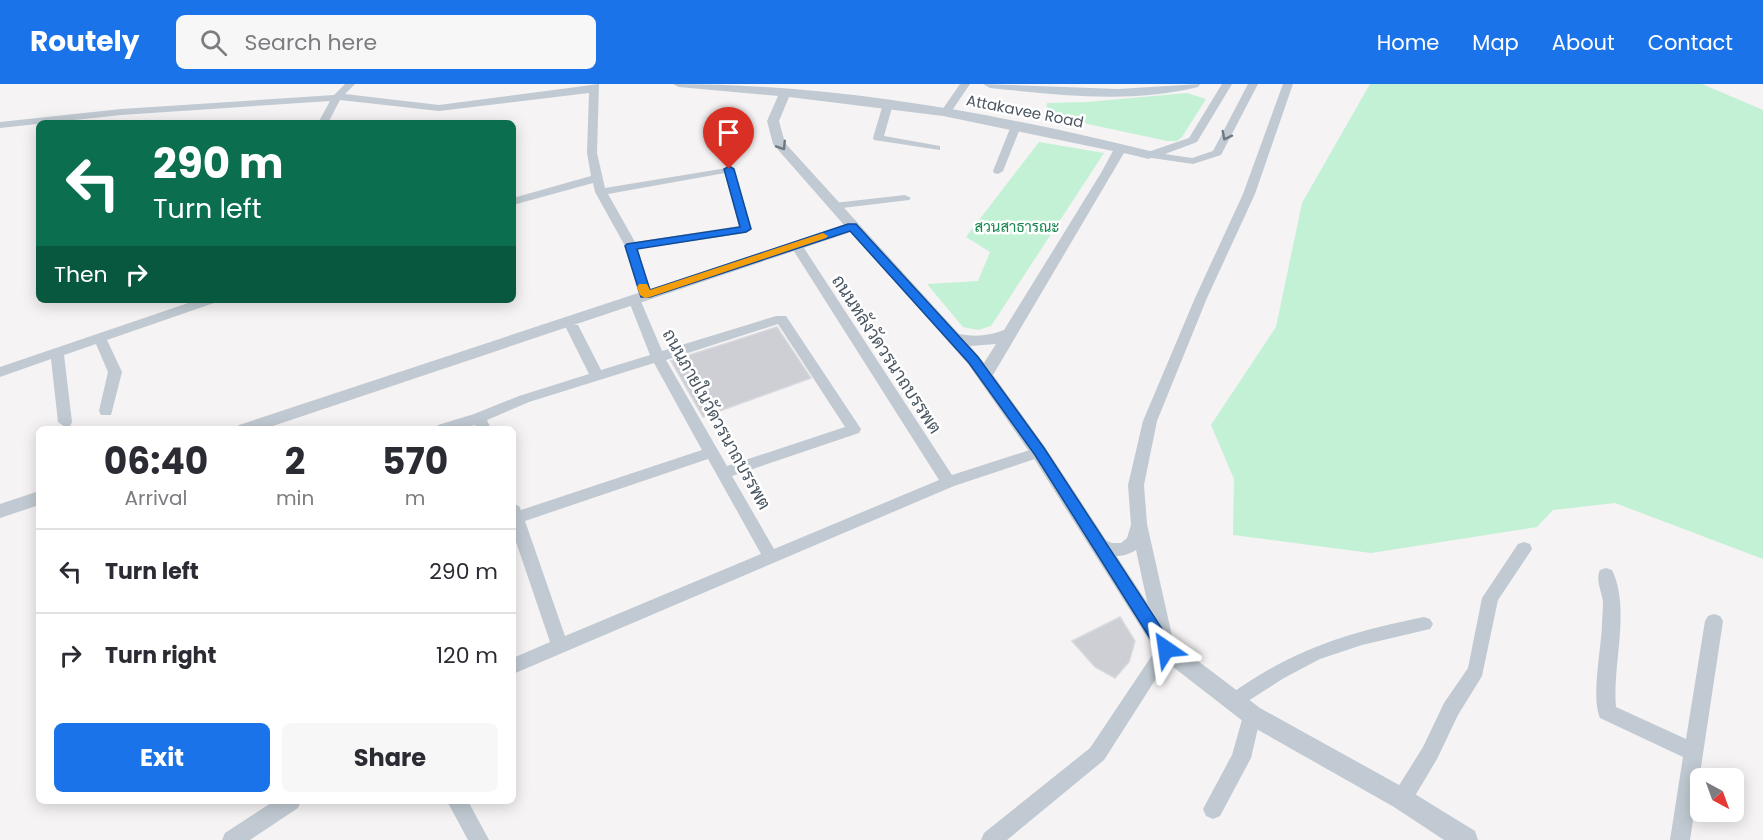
<!DOCTYPE html>
<html lang="en">
<head>
<meta charset="utf-8">
<style>
  body { margin:0; font-family:Poppins,Sarabun,sans-serif; background:#f7f7f7; color:#2b2b33; height:100vh; display:flex; flex-direction:column; font-size:22px; white-space:nowrap }
  * { box-sizing:border-box; margin:0 }
  p { font-size:20px; color:#7c7c81 }
  .icon { flex:none; width:33px; height:33px; fill:none; stroke:currentColor; stroke-width:2; stroke-linecap:round; stroke-linejoin:round }
  .map { position:relative; flex:1; overflow:hidden }
  .panel { position:absolute; left:36px; top:342px; width:480px; height:378px; display:flex; flex-direction:column; background:#fff; border-radius:9px; box-shadow:0 3px 15px #0003 }
  .panel>* { flex:none }
  .top-card { position:absolute; left:36px; top:36px; width:480px; height:183px; border-radius:9px; box-shadow:0 3px 15px #0003; background:#0b6e4f; color:#fff; overflow:hidden }
  .needle { width:39px; rotate:139deg }
  .controls { position:absolute; left:1690px; top:684px; display:grid; gap:12px }
  .controls a { display:grid; place-items:center; width:54px; height:54px; border-radius:9px; background:#fff; box-shadow:0 3px 15px #0003; font-size:30px }
  .pin { position:absolute; display:grid; place-items:center; width:51px; height:51px; color:#fff; margin:-62px -26px; border-radius:50% 50% 50% 0; rotate:-45deg; box-shadow:0 0 6px #0007 }
  .pin .icon { rotate:45deg }
  .me { position:absolute; width:66px; margin:-33px; rotate:328deg; stroke-linejoin:round; filter:drop-shadow(0 0 4px #0008) }
  .turn { display:flex; align-items:center; gap:21px; height:126px; padding:0 18px; font-size:27px }
  .turn .icon { width:78px; height:78px; stroke-width:2.5 }
  .turn b { display:block; font-size:42px; line-height:51px }
  .then { display:flex; align-items:center; height:57px; padding:0 18px; background:#0003; gap:12px; font-size:22px }
  .eta { display:flex; justify-content:space-evenly; align-items:center; height:102px; text-align:center }
  .eta b { font-size:36px; font-weight:700; line-height:42px }
  .primary-button { display:flex; gap:12px; margin-top:auto; padding:12px 18px }
  .primary-button a { flex:1; height:69px; border-radius:9px; background:#1a73e8; color:#fff; font-size:24px; font-weight:700; line-height:69px; text-align:center }
  .primary-button a+a { background:#f7f7f7; color:#2b2b33 }
  ul { padding:0; list-style:none }
  li { display:flex; align-items:center; gap:18px; height:84px; padding:0 18px; border-top:2px solid #e1e1e2 }
  li div { flex:1 }
  li b { display:block; font-size:22px }
  li em { font-style:normal }
  header { display:flex; align-items:center; gap:36px; box-sizing:border-box; height:84px; padding:0 30px; background:#1a73e8; color:#fff }
  header strong { font-size:28px }
  nav { display:flex; gap:33px; margin-inline-start:auto; font-size:21px }
  .search { width:420px; height:54px; background:#f7f7f7; display:flex; align-items:center; gap:15px; box-sizing:border-box; padding:0 21px; border-radius:9px; color:#7c7c81; font-size:22px }
  .map>svg:first-child { display:block }
  .green { fill:#c3f1d5 }
  .building { fill:#cdcfd5; stroke:#d7d9de; stroke-width:1.5 }
  .lines { fill:none; stroke-linecap:round; stroke-linejoin:round }
  .minor { fill:#c1cad2; fill-rule:evenodd }
  .tertiary { fill:#c1cad2; fill-rule:evenodd }
  .secondary { fill:#c1cbd6; fill-rule:evenodd }
  .oneway { stroke:#6e7983 }
  .route { fill:#1a73e8; stroke:#114b97; stroke-width:1.5 }
  .slow { fill:#f59e0b }
  .labels { text-anchor:middle; dominant-baseline:central; stroke-width:5; stroke-linejoin:round; paint-order:stroke }
  .far-street-label { font-size:15px; fill:#4a5661; stroke:#fff }
  .far-park-label { font-size:15px; fill:#17864f; stroke:#fff }
  .street-label { font-size:18px; fill:#4a5661; stroke:#fff }
</style>
</head>
<body>
<header>
<strong>Routely</strong>
<div class="search"><svg class="icon" aria-label="search" viewBox="0 0 24 24"><circle cx="10" cy="10" r="6"/><path d="M15 15l6 6"/></svg>Search here</div>
<nav><a>Home</a><a>Map</a><a>About</a><a>Contact</a></nav>
</header>
<div class="map">
<svg width="1763" height="756" viewBox="0 0 1763 756">
  <rect width="100%" height="100%" fill="#f5f3f3"/>
  <g class="green">
    <polygon points="1370,0 1702,0 1763,26 1763,475 1615,419 1553,426 1537,443 1371,469 1233,451 1234,395 1211,341 1276,243 1302,119"/>
    <polygon points="1187,9 1206,15 1182,53 1177,57 1167,57 1046,31 1047,19 1087,18"/>
    <polygon points="1039,58 1104,69 991,242 978,246 963,243 927,200 978,197 990,168 966,153"/>
  </g>
  <g class="building">
    <polygon points="777,243 811,294 703,333 671,277"/>
    <polygon points="1120,533 1135,557 1129,578 1115,594 1095,583 1072,557"/>
  </g>
  <g class="lines">
    <g class="minor">
      <path d="M345,0h10l-10,10 94,11 160,-21 -2,69 8,35 128,-21 19,62 -6,4 -108,16 13,46 -6,4 -6,-4 -14,-49 -30,-54 -2,-9 -80,22v-7l78,-22 -4,-23 2,-60 -150,18 -99,-11 -12,23h-10l12,-22 -209,14 -121,13v-6l121,-13 213,-14zM725,89l14,53 -104,16 -27,-48z"/>
      <polygon points="960,0 970,0 949,31 941,31 940,29"/>
      <polygon points="1222,0 1232,0 1197,58 1165,70 1192,74 1213,67 1248,0 1258,0 1221,71 1193,80 1145,73 1145,69 1189,54"/>
      <path d="M1283,0h10l-38,110 -48,104 -50,123 -13,64 3,39 28,125 -71,111 -97,80h-26l3,-7 106,-85 67,-100 -21,-98c-13,9 -37,9 -46,-7l2,-5 6,-1 14,6h9l6,-5 4,-13 -3,-40 15,-64 52,-123 48,-104z"/>
      <polygon points="888,17 893,20 884,52 940,62 940,66 874,56 873,54 883,20"/>
      <polygon points="1016,39 1021,42 1003,87 998,90 994,89 993,87 1011,42"/>
      <polygon points="905,111 911,114 909,116 834,125 828,122 834,119"/>
      <path d="M796,157l6,4 150,230 87,-28 5,1 2,4 -2,4 -90,30 -441,188v-16l37,-16 -37,-109v-29l6,2 2,4 181,-60 -48,-87 -125,39 -42,18 4,9h-14l-2,-4 -15,4h-24l2,-4 36,-11 45,-18 70,-22 -23,-46 2,-3h10l23,45 49,-15 -22,-56 2,-3 4,-1 6,4 22,52 114,-35h10l75,113 -2,4 -127,43 42,73 165,-69 -149,-235zM778,240l67,103 -118,39 -61,-106zM708,375l53,95 -196,82 -40,-115z"/>
      <polygon points="197,216 216,216 214,219 107,256 122,288 111,331 101,331 99,327 108,288 96,260 64,271 72,338 70,342 65,343 58,338 51,275 0,293 0,283"/>
      <polygon points="1524,458 1530,460 1532,465 1498,516 1482,592 1458,631 1437,675 1409,722 1402,725 1395,722 1392,715 1395,708 1423,663 1444,619 1468,584 1482,514 1518,460"/>
      <path d="M1606,484l6,2c19,39 0,96 4,137l70,32 19,-118 3,-5 6,-2 6,2 3,5 -33,219h-20l13,-83 -83,-39c-9,-21 1,-67 2,-93 0,-7 1,-15 1,-23 -1,-10 -8,-22 -3,-32z"/>
      <path d="M1424,533l6,2 3,5 -3,5 -68,16 -42,14 -36,19 -50,32 -6,-2 -3,-6 3,-6c65,-47 118,-63 196,-79z"/>
      <polygon points="1252,622 1259,625 1261,631 1251,674 1220,732 1213,735 1206,732 1203,725 1232,671 1245,625"/>
      <polygon points="274,717 301,717 298,724 250,756 222,756 225,749"/>
      <polygon points="447,717 468,717 489,756 468,756"/>
    </g>
    <g class="tertiary">
      <path d="M673,0c161,0 324,29 481,68l1,3 -6,4 -25,-6 -131,222 52,72 128,195 87,66 150,83 65,40 3,9h-34l-50,-33 -150,-85 -85,-66 -126,-199 -65,-93 -117,-132 -587,197h-28l3,-4 605,-200 -71,-81 -6,-23 11,-25 -99,-9zM789,13l154,19 170,35 -12,22 -97,157c-15,6 -29,7 -45,4l-174,-191 -6,-22zM996,260l-12,19 -14,-17z"/>
      <polygon points="39,407 39,421 0,434 0,420"/>
    </g>
    <path class="secondary" d="M983,0l135,5 82,-5 -2,3c-69,17 -138,8 -208,1z"/>
  </g>
  <defs><path id="oneway-chevron" d="M-2-3.5L2.5 0L-2 3.5" fill="none" stroke-width="1.6" stroke-linecap="round" stroke-linejoin="round" transform="scale(1.5)"/></defs>
  <g class="oneway">
    <use href="#oneway-chevron" transform="translate(1226 52) rotate(117)"/>
    <use href="#oneway-chevron" transform="translate(782 62) rotate(57)"/>
  </g>
  <polygon class="route" points="729,82 734,85 751,145 746,148 637,165 650,206 848,140 856,140 978,273 1044,364 1172,560 1174,565 1172,570 1166,572 1160,570 1035,371 969,279 850,147 650,213 641,213 625,162 627,160 740,143 724,85"/>
  <polygon class="slow" points="823,149 828,152 826,154 650,213 645,214 640,211 637,203 639,200 647,200 650,206"/>
  <g class="labels">
    <g class="far-street-label">
      <text transform="translate(1025 27) rotate(11)">Attakavee Road</text>
    </g>
    <g class="far-park-label">
      <text x="1017" y="142">สวนสาธารณะ</text>
    </g>
    <g class="street-label">
      <text transform="translate(887 270) rotate(57)">ถนนหลังวัดวรนาถบรรพต</text>
      <text transform="translate(717 335) rotate(61)">ถนนภายในวัดวรนาถบรรพต</text>
    </g>
  </g>
</svg>
<div class="controls">
<a><svg class="needle" viewBox="-14 -14 28 28"><path d="M0-13l5 13h-10z" fill="#e53935"/><path d="M0 13l5-13h-10z" fill="#7c7c81"/></svg></a>
</div>
<div class="pin" style="left:729px;top:85px;background:#d93025"><svg class="icon" aria-label="arrive" viewBox="0 0 24 24"><path d="M6 21V4h12l-3 4 3 4H6"/></svg></div>
<svg class="me" style="left:1166px;top:565px" viewBox="-20 -20 40 40"><path d="M0-17L14 15 0 8-14 15z" fill="#1a73e8" stroke="#fff" stroke-width="4"/></svg>
<div class="top-card">
<div class="turn"><svg class="icon" aria-label="left" viewBox="0 0 24 24"><path d="M17 20v-9H6M10 6l-5 5 5 5"/></svg><div><b>290 m</b>Turn left</div></div>
<div class="then">Then<svg class="icon" aria-label="right" viewBox="0 0 24 24"><path d="M7 20v-9h11M14 6l5 5-5 5"/></svg></div>
</div>
<section class="panel">
<div class="eta">
<div><b>06:40</b><p>Arrival</p></div>
<div><b>2</b><p>min</p></div>
<div><b>570</b><p>m</p></div>
</div>
<ul>
<li><svg class="icon" aria-label="left" viewBox="0 0 24 24"><path d="M17 20v-9H6M10 6l-5 5 5 5"/></svg><div><b>Turn left</b></div><em>290 m</em></li>
<li><svg class="icon" aria-label="right" viewBox="0 0 24 24"><path d="M7 20v-9h11M14 6l5 5-5 5"/></svg><div><b>Turn right</b></div><em>120 m</em></li>
</ul>
<div class="primary-button"><a>Exit</a><a>Share</a></div>
</section>
</div>
</body>
</html>
